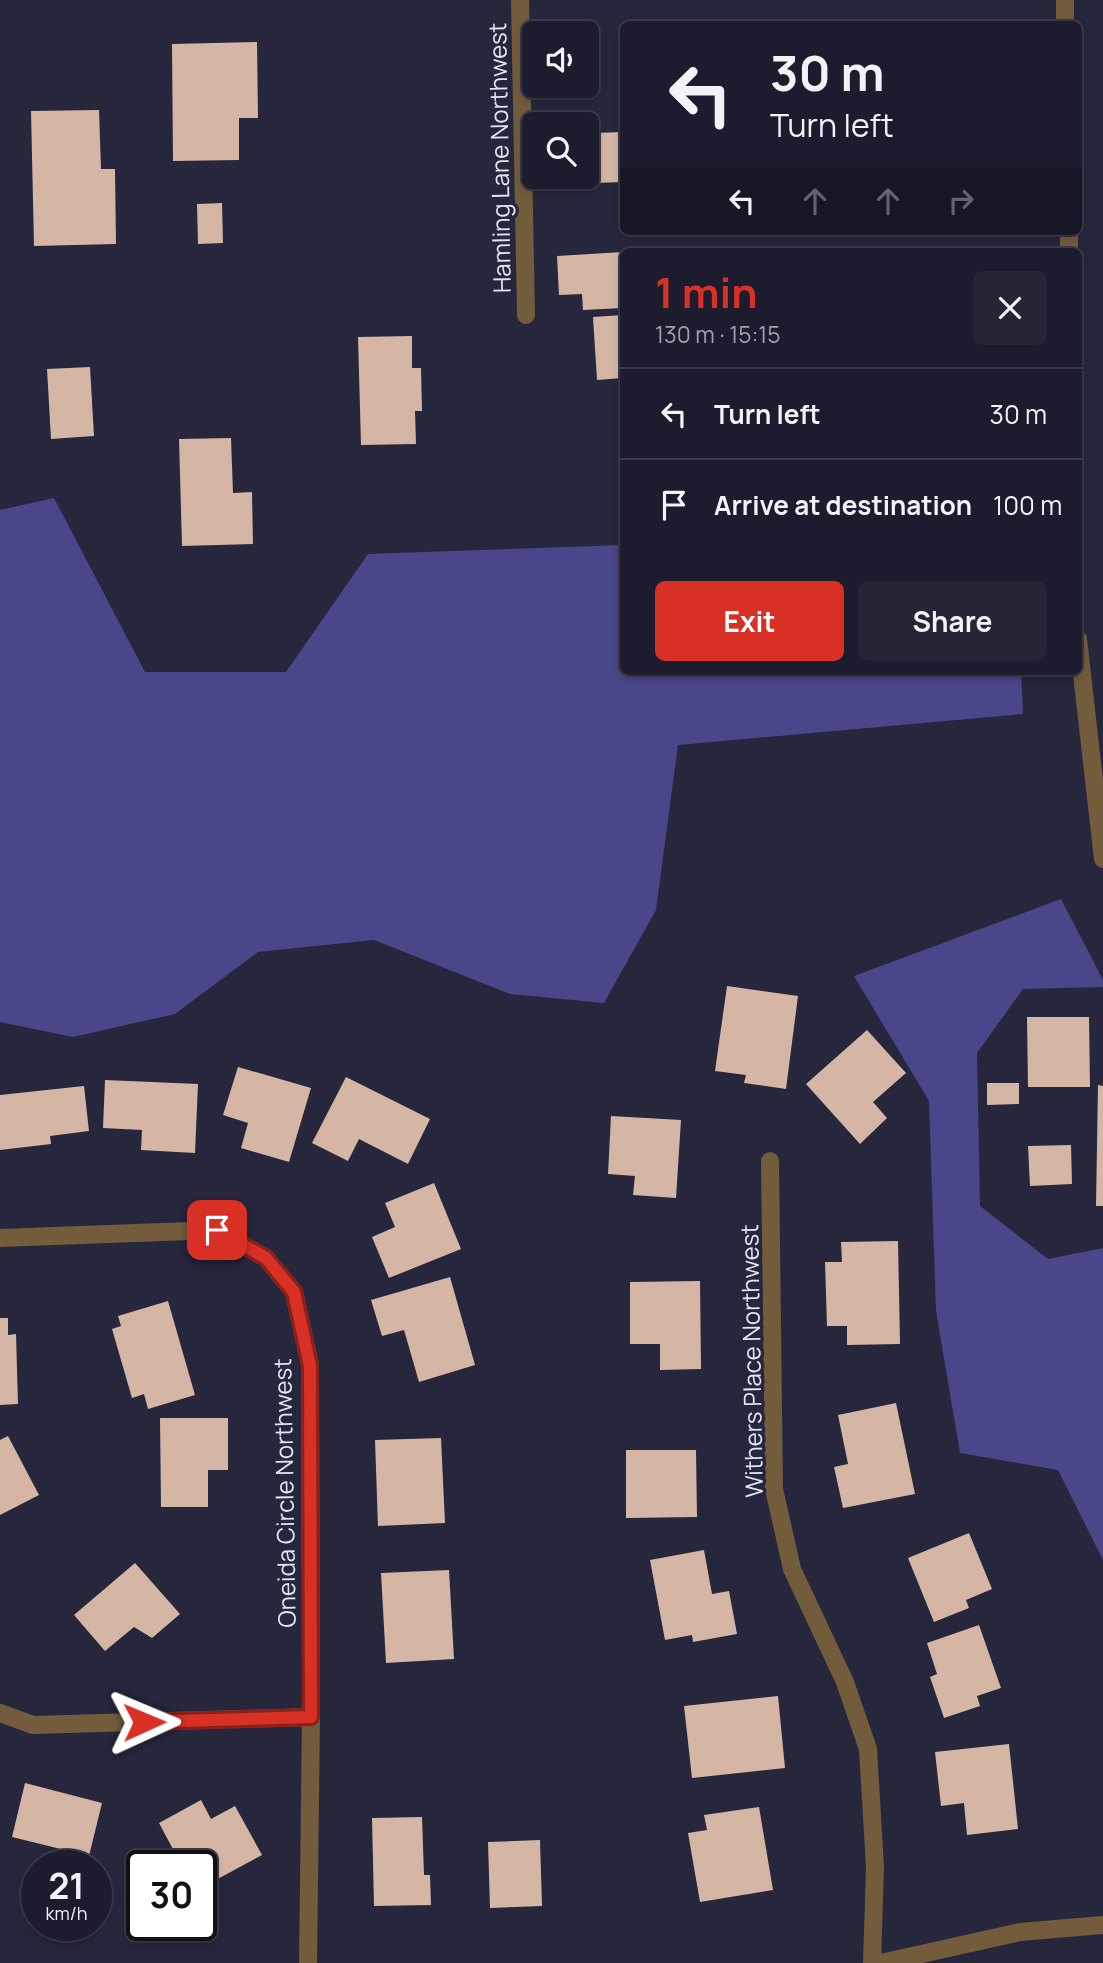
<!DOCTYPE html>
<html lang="en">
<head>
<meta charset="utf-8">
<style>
  body { margin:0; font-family:Manrope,sans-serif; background:#252536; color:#f1f3f6; height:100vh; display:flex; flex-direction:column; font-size:26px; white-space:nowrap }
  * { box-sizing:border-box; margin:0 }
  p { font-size:23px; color:#a0a1aa }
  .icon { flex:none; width:38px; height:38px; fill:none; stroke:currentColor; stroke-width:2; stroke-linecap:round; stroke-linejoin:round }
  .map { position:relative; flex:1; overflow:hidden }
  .drawer { position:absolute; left:620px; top:248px; width:462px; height:427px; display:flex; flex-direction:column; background:#1c1c2e; border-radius:10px; box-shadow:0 4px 10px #0003,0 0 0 2px #3a3a4a }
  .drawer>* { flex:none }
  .hud { position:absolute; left:620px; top:21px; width:462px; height:214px; border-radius:10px; box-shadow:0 4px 10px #0003,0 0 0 2px #3a3a4a; background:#1c1c2e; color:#f1f3f6; overflow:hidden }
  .tools { position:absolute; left:522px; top:21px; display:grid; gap:14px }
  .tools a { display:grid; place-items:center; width:77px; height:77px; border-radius:10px; background:#1c1c2e; box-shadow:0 4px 10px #0003,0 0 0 2px #3a3a4a; font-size:35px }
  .speed { position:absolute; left:21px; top:1850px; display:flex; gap:14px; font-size:35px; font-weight:700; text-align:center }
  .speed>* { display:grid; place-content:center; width:91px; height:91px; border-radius:50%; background:#1c1c2e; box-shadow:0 4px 10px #0003,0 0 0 2px #3a3a4a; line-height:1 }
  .speed small { font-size:18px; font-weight:400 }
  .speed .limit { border:4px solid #111; border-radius:10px; background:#fff; color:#111 }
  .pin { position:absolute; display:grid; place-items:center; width:60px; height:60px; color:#fff; margin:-30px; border-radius:14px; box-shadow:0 4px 10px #0006 }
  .me { position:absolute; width:77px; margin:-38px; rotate:89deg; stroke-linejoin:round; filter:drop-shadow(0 0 5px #0008) }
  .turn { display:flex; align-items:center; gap:24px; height:147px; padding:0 35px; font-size:32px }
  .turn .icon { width:91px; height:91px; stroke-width:2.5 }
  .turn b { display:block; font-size:49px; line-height:60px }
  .lanes { display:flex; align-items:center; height:66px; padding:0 35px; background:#0003; justify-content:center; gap:35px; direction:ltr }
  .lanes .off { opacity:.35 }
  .round { display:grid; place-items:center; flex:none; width:74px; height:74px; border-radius:10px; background:#252536 }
  .head { display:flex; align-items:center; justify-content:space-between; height:119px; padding:0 35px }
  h1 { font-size:42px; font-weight:700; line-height:52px; color:#d93025 }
  .primary-button { display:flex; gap:14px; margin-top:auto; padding:14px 35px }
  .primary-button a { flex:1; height:80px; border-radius:10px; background:#d93025; color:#fff; font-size:28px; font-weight:700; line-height:80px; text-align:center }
  .primary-button a+a { background:#252536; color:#f1f3f6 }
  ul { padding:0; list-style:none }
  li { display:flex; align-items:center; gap:21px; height:91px; padding:0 35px; border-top:2px solid #3a3a4a }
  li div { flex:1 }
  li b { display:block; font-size:26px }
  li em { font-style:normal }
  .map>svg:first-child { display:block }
  .green { fill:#49468a }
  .building { fill:#d5b6a4 }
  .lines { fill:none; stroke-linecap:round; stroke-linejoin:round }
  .street { stroke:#735c3c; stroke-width:18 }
  .route-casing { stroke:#8d1f18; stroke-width:18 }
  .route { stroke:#d93025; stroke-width:12 }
  .labels { text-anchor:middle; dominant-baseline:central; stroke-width:7; stroke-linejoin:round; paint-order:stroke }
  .street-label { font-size:24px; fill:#e2e3f3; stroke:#26263d }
</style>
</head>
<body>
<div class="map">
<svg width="1103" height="1963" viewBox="0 0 1103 1963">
  <rect width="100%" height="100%" fill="#26263d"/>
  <g class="green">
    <polygon points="54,498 145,672 286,672 368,554 623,545 623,672 1021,672 1023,714 678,745 656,910 604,1003 510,994 374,940 258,952 175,1014 73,1037 0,1022 0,510"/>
    <polygon points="1061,899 1103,980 1103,987 1023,989 977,1053 980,1206 1048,1259 1103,1248 1103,1560 1058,1470 960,1453 936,1311 929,1101 854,976"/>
  </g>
  <g class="building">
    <polygon points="257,42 258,118 239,118 239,160 173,161 172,44"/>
    <polygon points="99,110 101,169 115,169 116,244 34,246 31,111"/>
    <polygon points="623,132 623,182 595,183 593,133"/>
    <polygon points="222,203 223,243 198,244 197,204"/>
    <polygon points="623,252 623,308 583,310 582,294 559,295 557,256"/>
    <polygon points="623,315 623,378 597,380 593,317"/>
    <polygon points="412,336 412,368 421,368 422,411 415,411 416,444 361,445 358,337"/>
    <polygon points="90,367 94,436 51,439 47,369"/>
    <polygon points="231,438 233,493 252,492 253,544 182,546 179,439"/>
    <polygon points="727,986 798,996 786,1089 744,1083 746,1075 715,1071"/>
    <polygon points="1027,1017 1089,1017 1090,1087 1028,1087"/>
    <polygon points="867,1030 906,1073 873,1102 887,1118 860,1144 806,1084"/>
    <polygon points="238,1067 311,1088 289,1162 241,1148 248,1123 223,1115"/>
    <polygon points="346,1077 430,1119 408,1164 359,1139 348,1161 312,1143"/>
    <polygon points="105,1080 198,1084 195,1153 141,1150 142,1130 103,1128"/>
    <polygon points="987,1083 1019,1083 1019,1104 987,1105"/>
    <polygon points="1098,1085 1103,1086 1103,1206 1096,1206"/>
    <polygon points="84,1086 89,1131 50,1136 51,1144 0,1150 0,1095"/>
    <polygon points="611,1116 681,1120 676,1198 633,1195 635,1176 608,1174"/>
    <polygon points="1071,1145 1072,1184 1030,1186 1028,1146"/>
    <polygon points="434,1183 461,1249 389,1278 372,1237 395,1227 385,1203"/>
    <polygon points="898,1241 900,1344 847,1345 847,1326 827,1326 825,1262 842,1262 841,1242"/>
    <polygon points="450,1277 475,1365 419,1382 404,1330 382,1336 371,1300"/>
    <polygon points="700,1281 701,1369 660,1370 660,1344 630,1344 630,1282"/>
    <polygon points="168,1301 195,1395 148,1409 144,1394 132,1398 112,1329 121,1326 118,1316"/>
    <polygon points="0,1318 8,1318 8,1335 16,1334 18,1404 0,1405"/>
    <polygon points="896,1403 915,1494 843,1508 834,1467 848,1464 838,1415"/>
    <polygon points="160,1418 228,1418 228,1470 208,1470 208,1507 161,1507"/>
    <polygon points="8,1436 39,1495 0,1515 0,1440"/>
    <polygon points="441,1438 445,1523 378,1526 375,1440"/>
    <polygon points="626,1450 696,1450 697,1517 626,1518"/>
    <polygon points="969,1533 992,1589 966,1600 969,1608 934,1622 908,1558"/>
    <polygon points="704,1550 712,1594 729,1591 737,1634 693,1642 692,1635 665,1640 650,1560"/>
    <polygon points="135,1563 180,1614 152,1638 134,1627 105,1651 74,1615"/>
    <polygon points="449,1570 454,1659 386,1663 381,1573"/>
    <polygon points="979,1625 1001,1688 977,1696 980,1706 944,1718 930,1677 937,1674 927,1643"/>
    <polygon points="778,1696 785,1768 692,1778 684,1706"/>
    <polygon points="1009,1744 1018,1829 967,1835 964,1803 941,1806 935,1752"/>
    <polygon points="25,1783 102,1803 89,1856 12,1837"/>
    <polygon points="201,1800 211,1819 235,1806 262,1855 201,1888 201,1866 182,1866 159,1823"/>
    <polygon points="759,1807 773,1890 700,1902 688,1833 707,1830 704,1815"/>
    <polygon points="422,1817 424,1875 430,1875 431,1905 374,1906 372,1818"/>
    <polygon points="540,1840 542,1906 490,1908 488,1842"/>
  </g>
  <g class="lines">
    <g class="street">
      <polyline points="520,0 526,315"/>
      <polyline points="1065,0 1065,24"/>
      <polyline points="1069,231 1069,252"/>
      <polyline points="1078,639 1103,859"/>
      <polyline points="770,1161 774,1489 792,1569 845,1682 868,1749 875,1867 872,1963"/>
      <polyline points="0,1238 217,1230 266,1258 294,1292 310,1365 311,1717 33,1725 0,1713"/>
      <polyline points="308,1963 311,1717"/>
      <polyline points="881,1963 1020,1932 1103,1925"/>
    </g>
  </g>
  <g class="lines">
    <defs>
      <polyline id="route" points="144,1722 311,1717 310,1366 294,1292 266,1258 217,1230"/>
    </defs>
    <use href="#route" class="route-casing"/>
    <use href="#route" class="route"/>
  </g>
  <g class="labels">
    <g class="street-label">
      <text transform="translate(499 158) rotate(-91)">Hamling Lane Northwest</text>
      <text transform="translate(751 1361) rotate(-91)">Withers Place Northwest</text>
      <text transform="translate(284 1493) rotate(-91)">Oneida Circle Northwest</text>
    </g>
  </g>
</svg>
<div class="tools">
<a><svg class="icon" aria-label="sound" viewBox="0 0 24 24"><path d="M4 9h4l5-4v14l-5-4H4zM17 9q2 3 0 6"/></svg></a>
<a><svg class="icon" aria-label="search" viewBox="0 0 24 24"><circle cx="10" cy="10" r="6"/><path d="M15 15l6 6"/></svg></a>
</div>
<div class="speed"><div>21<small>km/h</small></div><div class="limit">30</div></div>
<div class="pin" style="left:217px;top:1230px;background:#d93025"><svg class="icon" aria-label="arrive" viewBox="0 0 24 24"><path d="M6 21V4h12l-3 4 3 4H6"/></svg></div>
<svg class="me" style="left:144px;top:1722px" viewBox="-20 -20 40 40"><path d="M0-17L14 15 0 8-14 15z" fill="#d93025" stroke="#fff" stroke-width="4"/></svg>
<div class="hud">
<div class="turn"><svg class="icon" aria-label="left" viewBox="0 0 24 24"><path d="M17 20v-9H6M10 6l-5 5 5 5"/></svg><div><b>30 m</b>Turn left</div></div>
<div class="lanes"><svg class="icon" aria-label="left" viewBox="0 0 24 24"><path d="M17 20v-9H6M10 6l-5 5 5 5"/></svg><svg class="icon off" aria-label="ahead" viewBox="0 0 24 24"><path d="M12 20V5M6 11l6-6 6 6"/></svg><svg class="icon off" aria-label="ahead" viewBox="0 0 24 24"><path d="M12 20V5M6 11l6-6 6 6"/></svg><svg class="icon off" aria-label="right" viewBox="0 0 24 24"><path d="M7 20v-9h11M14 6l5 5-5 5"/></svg></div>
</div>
<section class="drawer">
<div class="head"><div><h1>1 min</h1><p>130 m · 15:15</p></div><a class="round"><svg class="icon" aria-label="close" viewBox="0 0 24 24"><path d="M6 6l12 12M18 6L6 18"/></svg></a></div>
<ul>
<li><svg class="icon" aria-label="left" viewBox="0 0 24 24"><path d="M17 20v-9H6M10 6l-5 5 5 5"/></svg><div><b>Turn left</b></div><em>30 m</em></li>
<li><svg class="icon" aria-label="arrive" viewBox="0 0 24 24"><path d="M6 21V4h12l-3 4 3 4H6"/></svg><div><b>Arrive at destination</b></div><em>100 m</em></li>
</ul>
<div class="primary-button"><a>Exit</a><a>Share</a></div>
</section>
</div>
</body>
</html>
